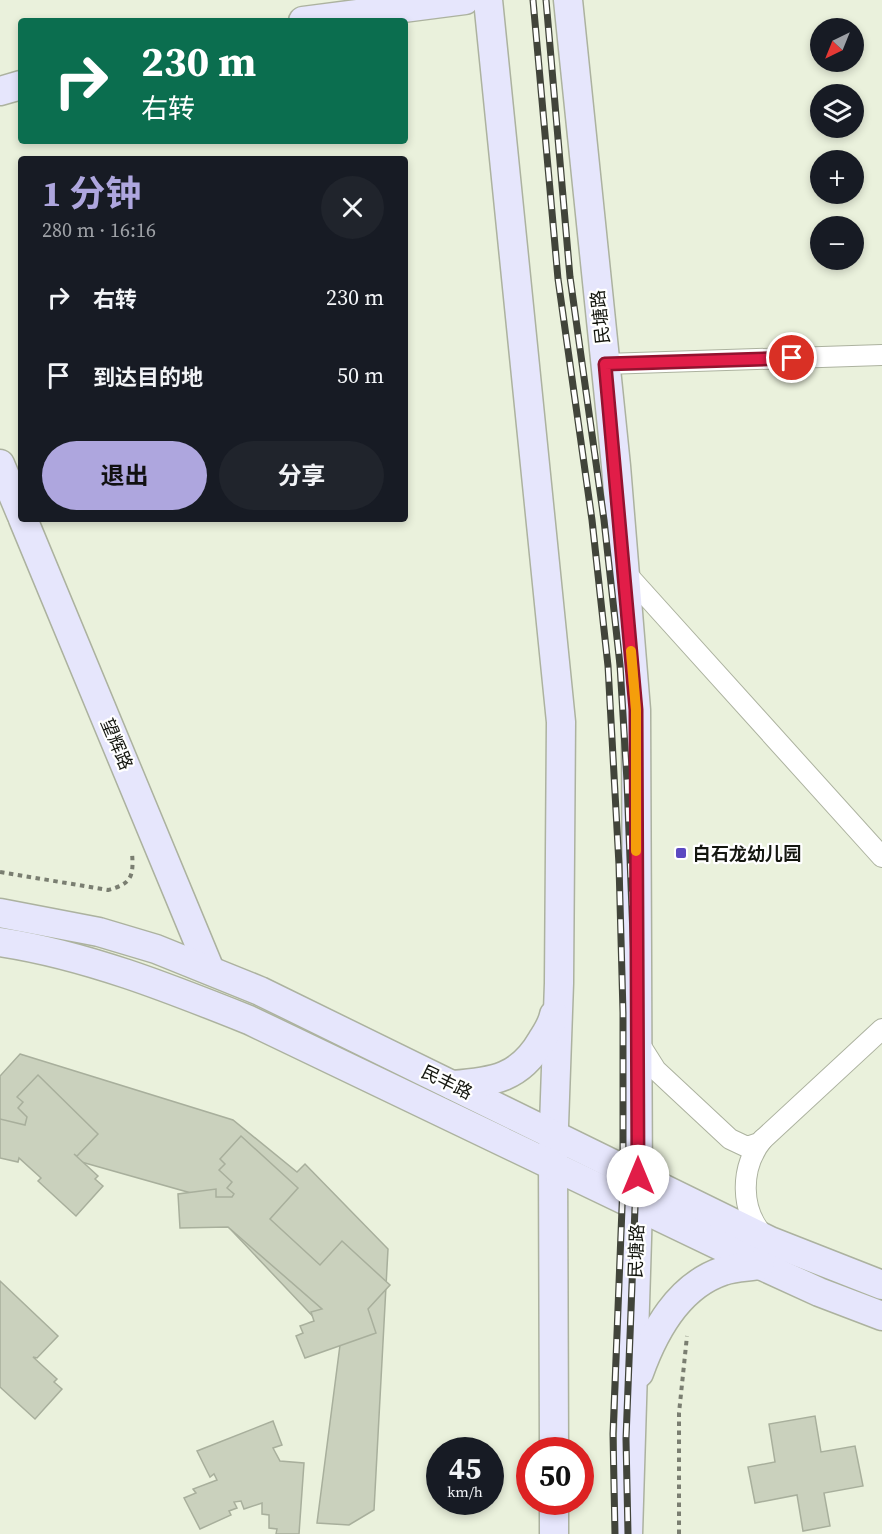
<!DOCTYPE html>
<html lang="zh">
<head>
<meta charset="utf-8">
<style>
  body { margin:0; font-family:"Source Serif 4","Noto Sans SC",serif; background:#20242c; color:#f1f3f6; height:100vh; display:flex; flex-direction:column; font-size:22px; white-space:nowrap }
  * { box-sizing:border-box; margin:0 }
  p { font-size:20px; color:#9ea1a6 }
  .icon { flex:none; width:33px; height:33px; fill:none; stroke:currentColor; stroke-width:2; stroke-linecap:round; stroke-linejoin:round }
  .map { position:relative; flex:1; overflow:hidden }
  .side { position:absolute; left:18px; top:156px; width:390px; height:366px; display:flex; flex-direction:column; background:#171b24; border-radius:6px; box-shadow:0 3px 9px #0003 }
  .side>* { flex:none }
  .guide { position:absolute; left:18px; top:18px; width:390px; height:126px; border-radius:6px; box-shadow:0 3px 9px #0003; background:#0b6e4f; color:#fff; overflow:hidden }
  .needle { width:39px; rotate:223deg }
  .tools { position:absolute; left:810px; top:18px; display:grid; gap:12px }
  .tools a { display:grid; place-items:center; width:54px; height:54px; border-radius:50%; background:#171b24; box-shadow:0 3px 9px #0003; font-size:30px }
  .speed { position:absolute; left:426px; top:1437px; display:flex; gap:12px; font-size:30px; font-weight:700; text-align:center }
  .speed>* { display:grid; place-content:center; width:78px; height:78px; border-radius:50%; background:#171b24; box-shadow:0 3px 9px #0003; line-height:1 }
  .speed small { font-size:15px; font-weight:400 }
  .speed .limit { border:9px solid #d22; background:#fff; color:#111 }
  .pin { position:absolute; display:grid; place-items:center; width:51px; height:51px; color:#fff; margin:-26px; border:3px solid #fff; border-radius:50%; box-shadow:0 2px 6px #0007 }
  .me { position:absolute; width:66px; margin:-33px; rotate:0deg; stroke-linejoin:round; filter:drop-shadow(0 0 4px #0008) }
  .turn { display:flex; align-items:center; gap:21px; height:126px; padding:0 24px; font-size:27px }
  .turn .icon { width:78px; height:78px; stroke-width:2.5 }
  .turn b { display:block; font-size:42px; line-height:51px }
  .round { display:grid; place-items:center; flex:none; width:63px; height:63px; border-radius:32px; background:#20242c }
  .headline { display:flex; align-items:center; justify-content:space-between; height:102px; padding:0 24px }
  h1 { font-size:36px; font-weight:700; line-height:45px; color:#aea6de }
  .button { display:flex; gap:12px; margin-top:auto; padding:12px 24px }
  .button a { flex:1; height:69px; border-radius:36px; background:#aea6de; color:#111; font-size:24px; font-weight:700; line-height:69px; text-align:center }
  .button a+a { background:#20242c; color:#f1f3f6 }
  ul { padding:0; list-style:none }
  li { display:flex; align-items:center; gap:18px; height:78px; padding:0 24px }
  li div { flex:1 }
  li b { display:block; font-size:22px }
  li em { font-style:normal }
  .map>svg:first-child { display:block }
  .building { fill:#cad1bd; stroke:#a8af9c; stroke-width:1.5 }
  .lines { fill:none; stroke-linecap:round; stroke-linejoin:round }
  .street-casing { stroke:#acb29f; stroke-width:22 }
  .secondary-casing { stroke:#acb29f; stroke-width:31 }
  .path { stroke:#7a7e71; stroke-width:4; stroke-dasharray:4.5 4.5; stroke-linecap:butt }
  .street { stroke:#fff; stroke-width:20 }
  .secondary { stroke:#e6e6fc; stroke-width:28 }
  .rail-casing { stroke:#41443a; stroke-width:7 }
  .rail { stroke:#fff; stroke-width:4.5; stroke-dasharray:14; stroke-linecap:butt }
  .route-casing { stroke:#92132f; stroke-width:15 }
  .route { stroke:#e11d48; stroke-width:10 }
  .slow { stroke:#f59e0b; stroke-width:10 }
  .poi-dot { fill:#5b49c1; stroke:#fff; stroke-width:2 }
  .labels { text-anchor:middle; dominant-baseline:central; stroke-width:4.5; stroke-linejoin:round; paint-order:stroke }
  .street-label { font-size:18px; fill:#151710; stroke:#fff }
  .poi-label { font-size:18px; font-weight:bold; fill:#151710; stroke:#fff; text-anchor:start }
</style>
</head>
<body>
<div class="map">
<svg width="882" height="1534" viewBox="0 0 882 1534">
  <rect width="100%" height="100%" fill="#eaf1dc"/>
  <g class="building">
    <polygon points="20,1054 233,1120 297,1172 305,1164 388,1249 374,1510 349,1525 317,1523 340,1345 198,1195 0,1139 0,1076"/>
    <polygon points="38,1075 98,1134 77,1156 74,1154 98,1176 95,1179 103,1186 76,1216 38,1181 41,1178 19,1158 18,1162 0,1158 0,1119 25,1125 27,1117 18,1108 23,1102 17,1097"/>
    <polygon points="241,1136 298,1188 270,1219 320,1265 342,1241 390,1285 368,1309 376,1333 305,1358 296,1336 303,1333 300,1326 314,1321 311,1312 322,1309 228,1227 180,1228 178,1194 216,1189 216,1197 232,1197 234,1194 227,1188 232,1182 219,1170 225,1164 220,1159"/>
    <polygon points="0,1281 58,1336 37,1358 33,1357 57,1379 54,1382 62,1389 35,1419 0,1387"/>
    <polygon points="815,1416 821,1452 855,1446 863,1486 824,1493 830,1526 803,1531 797,1495 755,1503 748,1467 775,1462 769,1424"/>
    <polygon points="273,1421 282,1445 273,1448 280,1461 304,1463 299,1534 276,1534 277,1529 269,1528 269,1515 262,1514 262,1503 244,1509 241,1501 234,1502 237,1508 229,1511 231,1515 200,1529 184,1498 196,1493 193,1489 217,1480 214,1474 210,1477 197,1451"/>
  </g>
  <g class="lines">
    <defs>
      <g id="street">
        <polyline points="605,364 882,355"/>
        <polyline points="624,571 882,857"/>
        <polyline points="639,1043 656,1070 730,1139 747,1147 759,1143 882,1029"/>
        <path d="M763,1139c-23,28 -24,72 3,99"/>
      </g>
      <g id="secondary">
        <polyline points="488,0 561,722 559,983 553,1154 554,1450"/>
        <polyline points="568,0 616,466 636,710 638,1206 628,1534"/>
        <polyline points="303,21 465,0"/>
        <polyline points="0,91 21,85"/>
        <polyline points="0,464 21,514"/>
        <polyline points="23,519 210,970"/>
        <polyline points="0,913 99,932 156,949 260,991 770,1241 882,1285"/>
        <path d="M0,942c86,13 169,46 249,78l511,245 59,27 63,24"/>
        <path d="M452,1085c42,-3 68,-7 90,-45 5,-8 10,-15 12,-25"/>
        <path d="M639,1373c15,-42 39,-87 84,-102 11,-4 25,-4 37,-6"/>
        <polyline points="554,1502 554,1534"/>
      </g>
    </defs>
    <use href="#street" class="street-casing"/>
    <use href="#secondary" class="secondary-casing"/>
    <g class="path">
      <path d="M0,872l108,18c23,-6 26,-13 24,-37"/>
      <polyline points="679,1534 679,1413 687,1336"/>
    </g>
    <use href="#street" class="street"/>
    <use href="#secondary" class="secondary"/>
    <defs>
      <g id="rail">
        <polyline points="533,0 558,279 592,520 608,666 619,865 623,1013 623,1183 613,1434 615,1534"/>
        <polyline points="546,0 570,277 604,520 620,665 627,781 636,1013 636,1182 626,1439 628,1534"/>
      </g>
    </defs>
    <use href="#rail" class="rail-casing"/>
    <use href="#rail" class="rail"/>
  </g>
  <g class="lines">
    <defs>
      <polyline id="route" points="638,1176 636,710 605,364 792,358"/>
    </defs>
    <use href="#route" class="route-casing"/>
    <use href="#route" class="route"/>
    <polyline class="slow" points="631,651 636,710 636,851"/>
  </g>
  <rect class="poi-dot" x="675" y="847" width="12" height="12" rx="3"/>
  <g class="labels">
    <g class="street-label">
      <text transform="translate(600 317) rotate(-96)">民塘路</text>
      <text transform="translate(117 744) rotate(67)">望辉路</text>
      <text transform="translate(447 1082) rotate(26)">民丰路</text>
      <text transform="translate(636 1251) rotate(-88)">民塘路</text>
    </g>
    <g class="poi-label">
      <text x="693" y="853">白石龙幼儿园</text>
    </g>
  </g>
</svg>
<div class="tools">
<a><svg class="needle" viewBox="-14 -14 28 28"><path d="M0-13l5 13h-10z" fill="#e53935"/><path d="M0 13l5-13h-10z" fill="#9ea1a6"/></svg></a>
<a><svg class="icon" aria-label="layers" viewBox="0 0 24 24"><path d="M12 4l9 5-9 5-9-5zM3 14l9 5 9-5"/></svg></a>
<a>+</a>
<a>−</a>
</div>
<div class="speed"><div>45<small>km/h</small></div><div class="limit">50</div></div>
<div class="pin" style="left:792px;top:358px;background:#d93025"><svg class="icon" aria-label="arrive" viewBox="0 0 24 24"><path d="M6 21V4h12l-3 4 3 4H6"/></svg></div>
<svg class="me" style="left:638px;top:1176px" viewBox="-20 -20 40 40"><circle r="19" fill="#fff"/><path d="M0-13L10 11 0 6-10 11z" fill="#e11d48"/></svg>
<div class="guide">
<div class="turn"><svg class="icon" aria-label="right" viewBox="0 0 24 24"><path d="M7 20v-9h11M14 6l5 5-5 5"/></svg><div><b>230 m</b>右转</div></div>
</div>
<section class="side">
<div class="headline"><div><h1>1 分钟</h1><p>280 m · 16:16</p></div><a class="round"><svg class="icon" aria-label="close" viewBox="0 0 24 24"><path d="M6 6l12 12M18 6L6 18"/></svg></a></div>
<ul>
<li><svg class="icon" aria-label="right" viewBox="0 0 24 24"><path d="M7 20v-9h11M14 6l5 5-5 5"/></svg><div><b>右转</b></div><em>230 m</em></li>
<li><svg class="icon" aria-label="arrive" viewBox="0 0 24 24"><path d="M6 21V4h12l-3 4 3 4H6"/></svg><div><b>到达目的地</b></div><em>50 m</em></li>
</ul>
<div class="button"><a>退出</a><a>分享</a></div>
</section>
</div>
</body>
</html>
